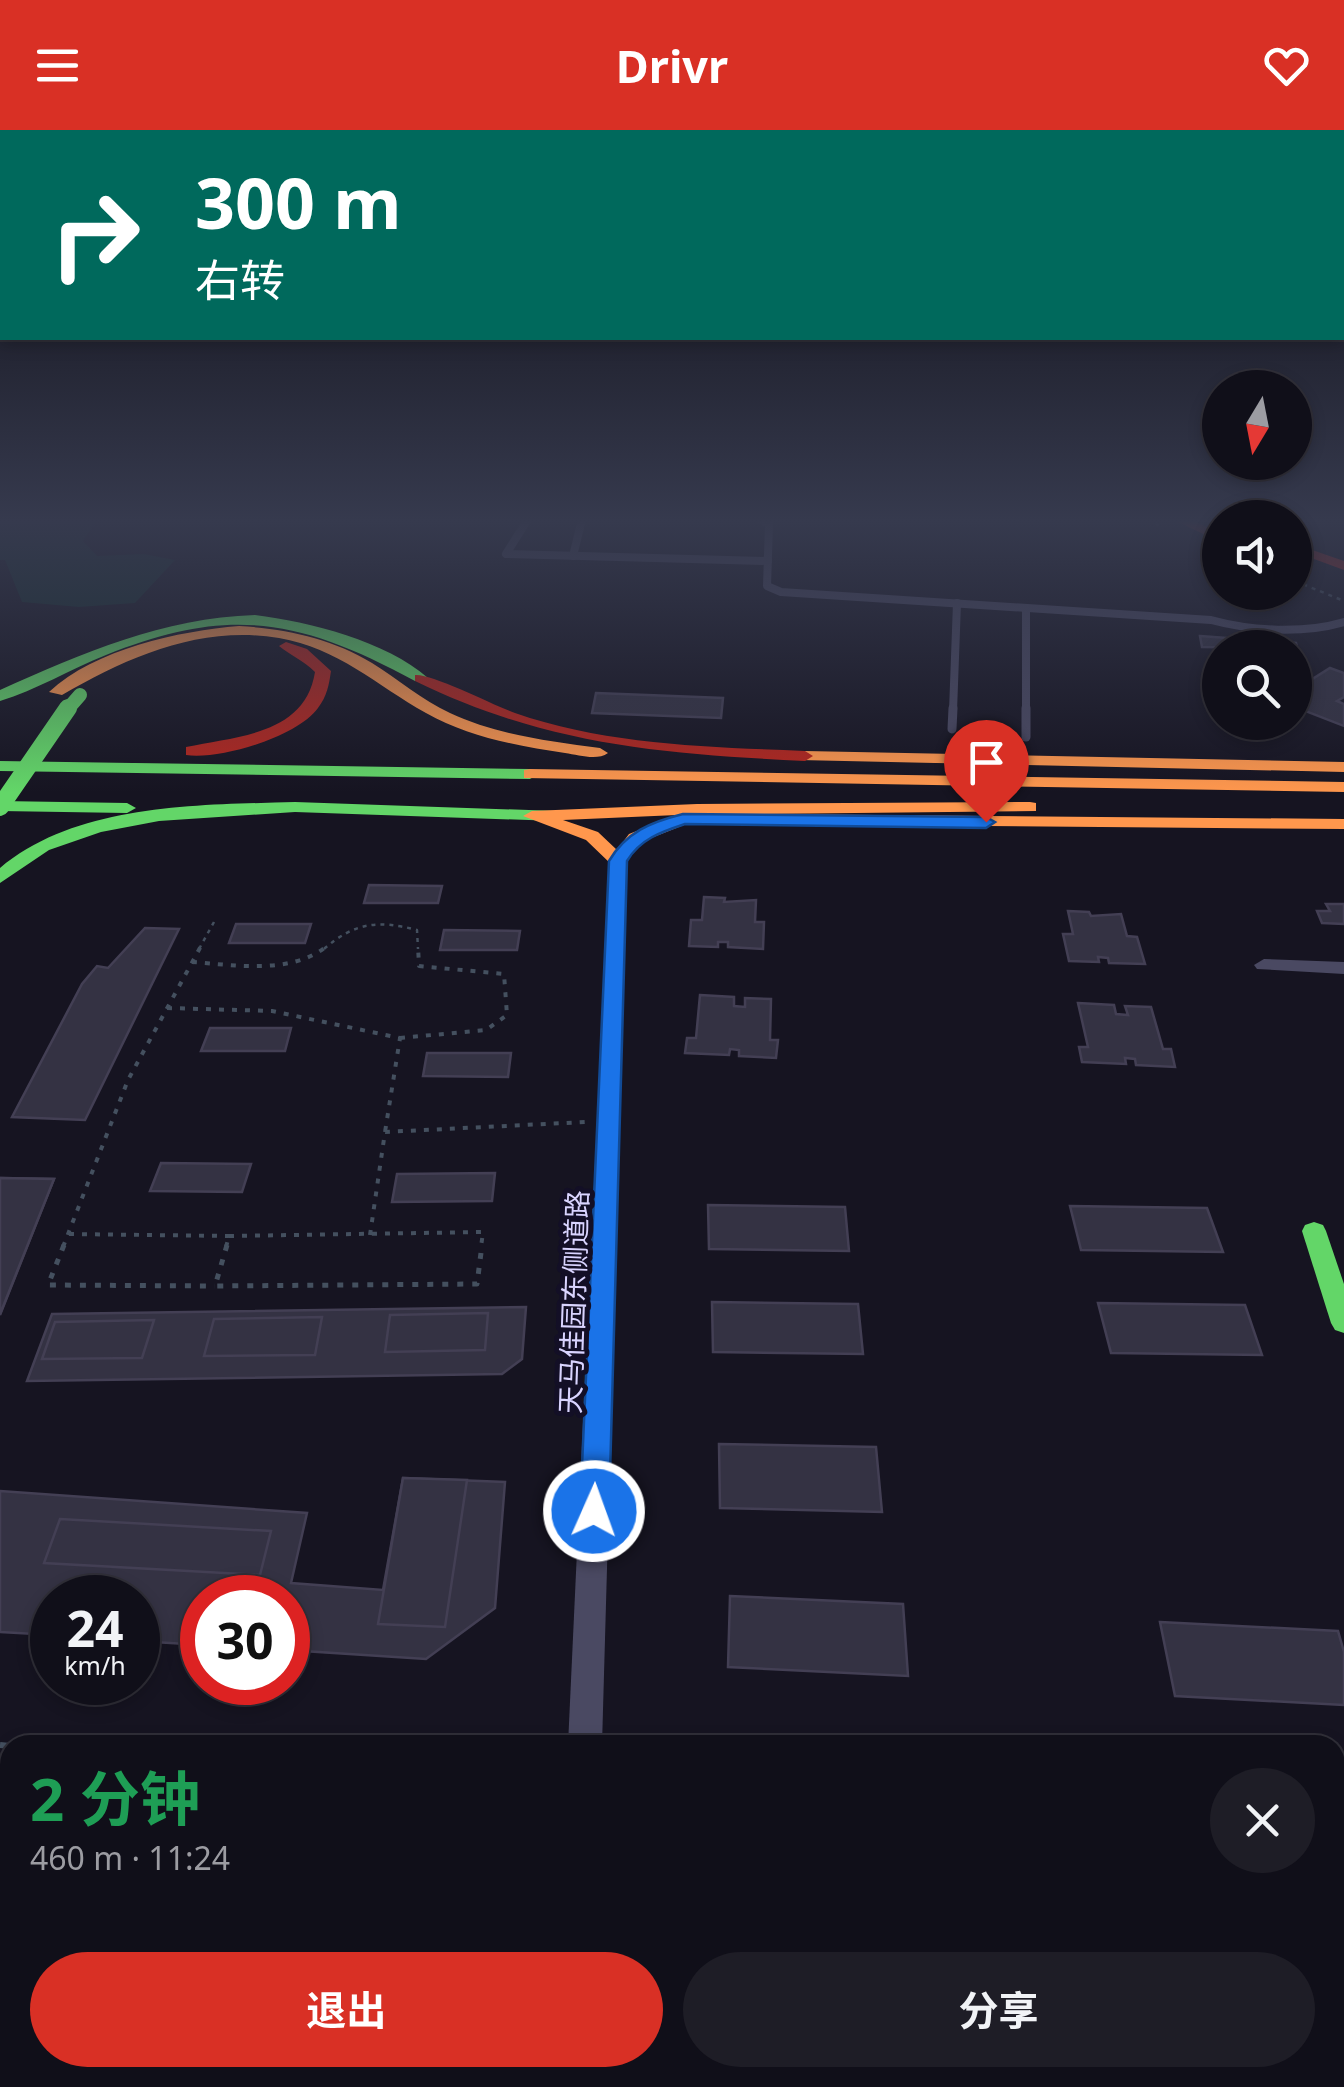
<!DOCTYPE html>
<html lang="zh">
<head>
<meta charset="utf-8">
<style>
  body { margin:0; font-family:"Noto Sans","Noto Sans SC",sans-serif; background:#1e1d26; color:#f1f3f6; height:100vh; display:flex; flex-direction:column; font-size:38px; white-space:nowrap }
  * { box-sizing:border-box; margin:0 }
  p { font-size:32px; color:#9c9ca2 }
  .icon { flex:none; width:55px; height:55px; fill:none; stroke:currentColor; stroke-width:2; stroke-linecap:round; stroke-linejoin:round }
  .map { position:relative; flex:1; overflow:hidden }
  .drawer { position:absolute; left:0px; top:1605px; width:1345px; height:352px; display:flex; flex-direction:column; background:#100f19; border-radius:30px 30px 0 0; box-shadow:0 5px 15px #0003,0 0 0 2px #302f38 }
  .drawer>* { flex:none }
  .hud { position:absolute; left:0px; top:0px; width:1345px; height:210px; box-shadow:0 5px 15px #0003,0 0 0 2px #302f38; background:#00695c; color:#fff; overflow:hidden }
  .needle { width:65px; rotate:190deg }
  .buttons { position:absolute; left:1202px; top:240px; display:grid; gap:20px }
  .buttons a { display:grid; place-items:center; width:110px; height:110px; border-radius:50%; background:#100f19; box-shadow:0 5px 15px #0003,0 0 0 2px #302f38; font-size:50px }
  .speed { position:absolute; left:30px; top:1445px; display:flex; gap:20px; font-size:50px; font-weight:700; text-align:center }
  .speed>* { display:grid; place-content:center; width:130px; height:130px; border-radius:50%; background:#100f19; box-shadow:0 5px 15px #0003,0 0 0 2px #302f38; line-height:1 }
  .speed small { font-size:25px; font-weight:400 }
  .speed .limit { border:15px solid #d22; background:#fff; color:#111 }
  .pin { position:absolute; display:grid; place-items:center; width:85px; height:85px; color:#fff; margin:-102px -42px; border-radius:50% 50% 50% 0; rotate:-45deg; box-shadow:0 0 10px #0007 }
  .pin .icon { rotate:45deg }
  .me { position:absolute; width:110px; margin:-55px; rotate:2deg; stroke-linejoin:round; filter:drop-shadow(0 0 8px #0008) }
  .turn { display:flex; align-items:center; gap:35px; height:210px; padding:0 30px; font-size:45px }
  .turn .icon { width:130px; height:130px; stroke-width:2.5 }
  .turn b { display:block; font-size:70px; line-height:85px }
  .round { display:grid; place-items:center; flex:none; width:105px; height:105px; border-radius:52px; background:#1e1d26 }
  .summary { display:flex; align-items:center; justify-content:space-between; height:170px; padding:0 30px }
  h1 { font-size:60px; font-weight:700; line-height:75px; color:#1e9e55 }
  .action { display:flex; gap:20px; margin-top:auto; padding:20px 30px }
  .action a { flex:1; height:115px; border-radius:60px; background:#d93025; color:#fff; font-size:40px; font-weight:700; line-height:115px; text-align:center }
  .action a+a { background:#1e1d26; color:#f1f3f6 }
  header { display:flex; justify-content:space-between; align-items:center; height:130px; padding:0 30px; background:#d93025; color:#fff; font-size:45px; font-weight:700 }
  .map>svg:first-child { display:block }
  .green { fill:#132c2d }
  .water { fill:#0b1e41 }
  .building { fill:#343243; stroke:#433f54; stroke-width:2.5 }
  .lines { fill:none; stroke-linecap:round; stroke-linejoin:round }
  .path-far3 { stroke:#44505f; stroke-width:2.5; stroke-dasharray:4 5; stroke-linecap:butt }
  .path-far2 { stroke:#44505f; stroke-width:4; stroke-dasharray:5 8; stroke-linecap:butt }
  .path-far1 { stroke:#44505f; stroke-width:5; stroke-dasharray:6 9; stroke-linecap:butt }
  .path { stroke:#44505f; stroke-width:6; stroke-dasharray:8 11; stroke-linecap:butt }
  .lane-far2 { stroke:#4a4962; stroke-width:8 }
  .lane-far1 { stroke:#4a4962; stroke-width:9 }
  .lane { stroke:#4a4962; stroke-width:18 }
  .street { fill:#4a4962; fill-rule:evenodd }
  .fast { fill:#63d668; fill-rule:evenodd }
  .slow { fill:#ff974d; fill-rule:evenodd }
  .jam { fill:#b3261e; fill-rule:evenodd }
  .fast-bridge-far1 { stroke:#63d668; stroke-width:14 }
  .fast-bridge { stroke:#63d668; stroke-width:18 }
  .route { fill:#1a73e8; stroke:#114b97; stroke-width:2.5 }
  .labels { text-anchor:middle; dominant-baseline:central; stroke-width:10; stroke-linejoin:round; paint-order:stroke }
  .street-label { font-size:28px; fill:#d9d4ff; stroke:#130f26 }
</style>
</head>
<body>
<header><svg class="icon" aria-label="menu" viewBox="0 0 24 24"><path d="M4 6h16M4 12h16M4 18h16"/></svg>Drivr<svg class="icon" aria-label="heart" viewBox="0 0 24 24"><path d="M12 20l-8-8c-3-5 5-10 8-4 3-6 11-1 8 4z"/></svg></header>
<div class="map">
<svg width="1344" height="1957" viewBox="0 0 1344 1957">
  <rect width="100%" height="100%" fill="#161421"/>
  <g class="green">
    <polygon points="0,389 98,389 83,411 97,426 144,424 175,430 135,473 79,477 22,472 5,430 0,430"/>
    <polygon points="1335,1902 1344,1902 1344,1957 483,1957 475,1948 1335,1948"/>
  </g>
  <polygon class="water" points="952,1948 1183,1948 1191,1957 949,1957"/>
  <g class="building">
    <polygon points="1200,506 1296,513 1299,525 1295,518 1202,517"/>
    <polygon points="1330,538 1344,543 1344,567 1337,571 1344,574 1344,596 1295,577 1295,560"/>
    <polygon points="596,563 723,568 721,588 592,583"/>
    <polygon points="369,755 442,756 438,773 364,773"/>
    <polygon points="704,767 725,768 724,772 756,770 755,792 764,792 763,819 728,817 728,812 718,812 718,817 689,816 691,790 702,790"/>
    <polygon points="1326,774 1344,774 1344,794 1322,793 1317,781 1330,781"/>
    <polygon points="1068,781 1089,782 1091,786 1121,784 1127,806 1137,807 1145,834 1109,833 1108,828 1098,827 1099,832 1069,831 1063,804 1073,804"/>
    <polygon points="236,794 311,794 305,813 229,813"/>
    <polygon points="145,798 179,799 85,990 12,987 82,854 97,836 108,838"/>
    <polygon points="444,800 520,801 517,820 440,820"/>
    <polygon points="700,865 734,867 734,876 745,877 745,868 771,869 770,910 778,910 776,928 739,926 739,920 730,919 729,925 685,923 687,908 696,908"/>
    <polygon points="1078,873 1114,875 1116,884 1128,885 1125,876 1151,877 1163,919 1171,919 1175,937 1136,935 1135,929 1125,928 1126,934 1082,932 1079,917 1088,917"/>
    <polygon points="210,898 291,898 285,921 201,921"/>
    <polygon points="427,923 511,923 508,947 423,946"/>
    <polygon points="161,1033 251,1034 242,1062 150,1061"/>
    <polygon points="495,1043 492,1071 392,1072 397,1044"/>
    <polygon points="0,1048 54,1049 0,1185"/>
    <polygon points="0,1048 54,1049 0,1184"/>
    <polygon points="708,1075 845,1077 849,1121 709,1119"/>
    <polygon points="1070,1076 1207,1078 1223,1122 1081,1120"/>
    <polygon points="712,1172 858,1174 863,1224 713,1222"/>
    <polygon points="1098,1173 1245,1175 1262,1225 1111,1223"/>
    <polygon points="526,1177 522,1229 502,1244 27,1251 52,1184"/>
    <polygon points="488,1183 485,1220 385,1222 390,1185"/>
    <polygon points="322,1187 315,1225 204,1226 214,1189"/>
    <polygon points="154,1190 142,1228 42,1229 55,1192"/>
    <polygon points="719,1314 876,1317 882,1382 720,1378"/>
    <polygon points="403,1348 505,1352 495,1478 426,1529 288,1520 288,1468 202,1468 202,1515 138,1511 138,1468 52,1468 52,1505 0,1502 0,1361 307,1383 291,1453 383,1460"/>
    <polygon points="403,1348 467,1350 445,1497 378,1494"/>
    <polygon points="60,1389 271,1401 260,1445 44,1433"/>
    <polygon points="730,1466 903,1474 908,1546 728,1537"/>
    <polygon points="1160,1492 1338,1501 1344,1522 1344,1575 1175,1566"/>
  </g>
  <g class="lines">
    <g class="path-far3">
      <polyline points="1147,389 1161,396"/>
      <polyline points="1295,451 1344,471"/>
      <polyline points="199,819 214,792"/>
      <path d="M324,819c31,-27 54,-29 93,-19l1,19"/>
    </g>
    <g class="path-far2">
      <path d="M192,832c43,3 99,13 135,-16"/>
      <polyline points="167,878 272,881 400,908 385,1002"/>
      <polyline points="400,908 486,900 507,885 504,844 419,836 418,816"/>
      <polyline points="69,1104 229,1106"/>
      <polyline points="370,1105 385,1002 585,992"/>
      <polyline points="229,1106 483,1102 481,1117"/>
      <polyline points="63,1117 128,950 201,816"/>
      <polyline points="226,1117 229,1106"/>
    </g>
    <g class="path-far1">
      <polyline points="64,1115 48,1155 215,1156"/>
      <polyline points="227,1115 215,1156 477,1154 482,1115"/>
    </g>
    <g class="path">
      <polyline points="0,1615 10,1616"/>
      <polyline points="0,1779 10,1780"/>
      <polyline points="1335,1790 1344,1791"/>
      <polyline points="367,1948 378,1957"/>
    </g>
    <g class="lane-far2">
      <polyline points="528,389 506,424 768,431"/>
      <path d="M760,389l9,5 -2,62 14,6 430,28c41,11 92,14 133,2"/>
      <polyline points="573,426 582,389"/>
      <polyline points="1026,478 1026,581"/>
      <polyline points="953,581 957,473"/>
    </g>
    <g class="lane-far1">
      <polyline points="1026,578 1026,607"/>
      <polyline points="952,599 953,578"/>
    </g>
    <polyline class="lane" points="191,1948 192,1957"/>
    <g class="street">
      <polygon points="618,725 627,731 602,1615 568,1615 609,731"/>
      <polygon points="1264,829 1344,832 1344,844 1257,839 1254,835"/>
    </g>
    <g class="fast">
      <path d="M255,485c55,7 131,26 173,63l-13,3c-114,-62 -186,-76 -309,-26 -35,14 -70,35 -106,46v-11c83,-37 163,-72 255,-75z"/>
      <polygon points="0,631 530,639 538,644 530,649 0,641"/>
      <polygon points="0,671 127,673 136,678 127,683 0,681"/>
      <path d="M295,672l262,9 9,5 -9,5 -262,-9 -136,9 -58,11 -52,18 -49,33v-15c78,-65 199,-63 295,-66z"/>
      <polygon points="1314,1092 1323,1095 1326,1101 1344,1154 1344,1203 1335,1200 1331,1193 1302,1101 1305,1095"/>
      <polygon points="0,1643 10,1644 10,1678 0,1677"/>
      <polygon points="0,1697 10,1698 10,1732 0,1731"/>
    </g>
    <g class="slow">
      <path d="M239,496c47,3 92,12 133,37 26,16 50,37 78,50 47,22 99,28 150,35l8,5c-11,8 -29,2 -43,0 -47,-7 -97,-16 -139,-40 -50,-28 -88,-65 -147,-75 -79,-13 -151,19 -217,57l-13,-3c46,-43 130,-61 190,-66z"/>
      <polygon points="805,621 1344,632 1344,642 799,630 799,622"/>
      <polygon points="530,639 1344,652 1344,662 524,648 524,640"/>
      <path d="M1030,672l6,1v8l-280,3 588,5v10l-611,-5 -9,-5 8,-5 -45,1 5,4 -3,4 -48,19 -17,23 -6,2 -6,-2 -26,-25 -63,-24 9,-5 165,-7zM677,685l-48,19 -12,16 -19,-18 -35,-12z"/>
      <polygon points="1335,1839 1344,1840 1344,1878 1335,1877"/>
      <polygon points="398,1948 441,1948 444,1957 401,1957"/>
    </g>
    <g class="jam">
      <polygon points="1172,389 1189,389 1220,403 1220,412"/>
      <polygon points="1295,414 1344,431 1344,440 1295,422"/>
      <path d="M286,512l21,7 24,22c-2,14 -4,25 -13,37 -21,29 -98,52 -132,47v-8c51,-11 119,-12 129,-75 -11,-11 -25,-17 -36,-26z"/>
      <path d="M415,545c16,-2 78,30 100,38 92,32 193,34 290,38l8,5 -8,5c-143,-7 -259,-16 -390,-80z"/>
    </g>
    <polyline class="fast-bridge-far1" points="66,581 80,565"/>
    <polyline class="fast-bridge" points="0,677 68,578"/>
  </g>
  <linearGradient id="sky" x2="0" y2="1"><stop stop-color="#0c0b12"/><stop offset="0.59" stop-color="#363a4e"/><stop offset="1" stop-color="#363a4e" stop-opacity="0"/></linearGradient>
  <rect width="1344" height="663" fill="url(#sky)"/>
  <path class="route" d="M683,684l303,3 9,5 -9,6 -301,-4c-24,8 -45,15 -58,37l-18,650 -4,9 -11,4 -10,-4 -4,-9 29,-650c17,-29 42,-39 74,-47z"/>
  <g class="labels">
    <g class="street-label">
      <text transform="translate(573 1172) rotate(-88)">天马佳园东侧道路</text>
    </g>
  </g>
</svg>
<div class="buttons">
<a><svg class="needle" viewBox="-14 -14 28 28"><path d="M0-13l5 13h-10z" fill="#e53935"/><path d="M0 13l5-13h-10z" fill="#9c9ca2"/></svg></a>
<a><svg class="icon" aria-label="sound" viewBox="0 0 24 24"><path d="M4 9h4l5-4v14l-5-4H4zM17 9q2 3 0 6"/></svg></a>
<a><svg class="icon" aria-label="search" viewBox="0 0 24 24"><circle cx="10" cy="10" r="6"/><path d="M15 15l6 6"/></svg></a>
</div>
<div class="speed"><div>24<small>km/h</small></div><div class="limit">30</div></div>
<div class="pin" style="left:986px;top:692px;background:#d93025"><svg class="icon" aria-label="arrive" viewBox="0 0 24 24"><path d="M6 21V4h12l-3 4 3 4H6"/></svg></div>
<svg class="me" style="left:594px;top:1381px" viewBox="-20 -20 40 40"><circle r="17" fill="#1a73e8" stroke="#fff" stroke-width="3"/><path d="M0-11L8 9 0 5-8 9z" fill="#fff"/></svg>
<div class="hud">
<div class="turn"><svg class="icon" aria-label="right" viewBox="0 0 24 24"><path d="M7 20v-9h11M14 6l5 5-5 5"/></svg><div><b>300 m</b>右转</div></div>
</div>
<section class="drawer">
<div class="summary"><div><h1>2 分钟</h1><p>460 m · 11:24</p></div><a class="round"><svg class="icon" aria-label="close" viewBox="0 0 24 24"><path d="M6 6l12 12M18 6L6 18"/></svg></a></div>
<div class="action"><a>退出</a><a>分享</a></div>
</section>
</div>
</body>
</html>
